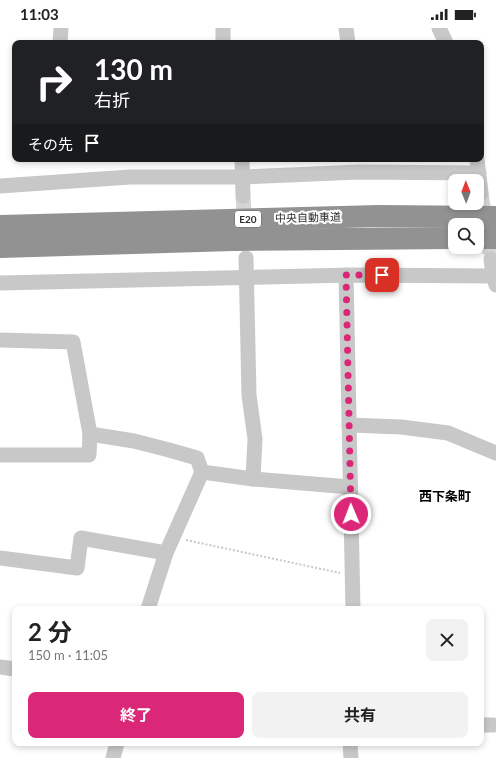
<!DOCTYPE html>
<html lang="ja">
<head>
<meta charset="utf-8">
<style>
  body { margin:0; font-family:Lato,"Noto Sans JP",sans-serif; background:#f2f2f2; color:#222; height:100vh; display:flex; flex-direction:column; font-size:15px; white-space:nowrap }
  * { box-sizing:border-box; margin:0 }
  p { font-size:13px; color:#767676 }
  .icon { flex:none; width:22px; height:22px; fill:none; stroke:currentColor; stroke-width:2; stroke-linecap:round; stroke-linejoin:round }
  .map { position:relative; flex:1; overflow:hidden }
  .sheet { position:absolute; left:12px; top:578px; width:472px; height:140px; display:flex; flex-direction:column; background:#fff; border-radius:8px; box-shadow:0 2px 6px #0003 }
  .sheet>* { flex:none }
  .top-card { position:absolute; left:12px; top:12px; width:472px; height:122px; border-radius:8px; box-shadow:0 2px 6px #0003; background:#202124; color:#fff; overflow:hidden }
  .needle { width:26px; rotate:359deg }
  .tools { position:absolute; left:448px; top:146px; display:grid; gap:8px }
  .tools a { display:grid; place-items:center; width:36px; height:36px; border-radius:8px; background:#fff; box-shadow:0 2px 6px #0003; font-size:20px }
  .pin { position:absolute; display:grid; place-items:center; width:34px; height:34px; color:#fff; margin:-17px; border-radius:8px; box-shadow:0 2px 6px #0006 }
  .me { position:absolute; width:44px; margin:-22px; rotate:359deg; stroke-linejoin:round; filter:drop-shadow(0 0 3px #0008) }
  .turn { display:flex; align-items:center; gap:14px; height:84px; padding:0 16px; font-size:18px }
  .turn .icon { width:52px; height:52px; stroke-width:2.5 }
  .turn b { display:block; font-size:28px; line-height:34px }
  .then { display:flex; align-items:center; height:38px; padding:0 16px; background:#0003; gap:8px; font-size:15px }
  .round { display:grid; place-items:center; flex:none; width:42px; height:42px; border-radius:8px; background:#f2f2f2 }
  .head { display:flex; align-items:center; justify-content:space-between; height:68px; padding:0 16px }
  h1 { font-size:24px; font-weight:700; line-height:30px }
  .cta { display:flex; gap:8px; margin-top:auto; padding:8px 16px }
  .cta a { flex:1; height:46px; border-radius:8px; background:#db2777; color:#fff; font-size:16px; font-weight:700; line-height:46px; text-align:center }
  .cta a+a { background:#f2f2f2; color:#222 }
  .status { display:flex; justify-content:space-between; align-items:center; height:28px; padding:0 20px; background:#fff; direction:ltr }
  .status svg { height:11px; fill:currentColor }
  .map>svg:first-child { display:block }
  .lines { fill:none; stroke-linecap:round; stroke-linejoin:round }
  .minor-tunnel { stroke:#d5d5d5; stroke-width:15; stroke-dasharray:15 8; stroke-linecap:butt }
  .path { stroke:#c8c8c8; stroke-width:2; stroke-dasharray:2 2; stroke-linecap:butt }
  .minor { stroke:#c8c8c8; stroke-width:15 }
  .highway { stroke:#929292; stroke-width:22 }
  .route { stroke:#db2777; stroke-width:7; stroke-dasharray:0 12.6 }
  .labels { text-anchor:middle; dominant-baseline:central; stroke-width:4; stroke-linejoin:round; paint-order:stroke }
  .shield { fill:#fff; stroke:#6b6b6b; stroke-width:1 }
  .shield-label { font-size:10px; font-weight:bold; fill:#2b2b2b }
  .street-label { font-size:11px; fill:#2b2b2b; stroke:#fff }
  .quarter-label { font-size:13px; font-weight:bold; fill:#000; stroke:#fff }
</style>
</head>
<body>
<div class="status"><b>11:03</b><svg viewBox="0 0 49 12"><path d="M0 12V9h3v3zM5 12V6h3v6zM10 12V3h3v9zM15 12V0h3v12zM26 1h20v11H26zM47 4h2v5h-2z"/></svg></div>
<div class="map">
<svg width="496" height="730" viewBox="0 0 496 730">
  <rect width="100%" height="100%" fill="#fff"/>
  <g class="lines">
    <g class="minor-tunnel">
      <polyline points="481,165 491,231"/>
      <polyline points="243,168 245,201"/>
    </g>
    <polyline class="path" points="186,512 340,545"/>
    <g class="minor">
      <polyline points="346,0 348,15"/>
      <polyline points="439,0 446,15"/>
      <polyline points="60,15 61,0"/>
      <polyline points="223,15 223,0"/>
      <polyline points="242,131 243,168"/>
      <polyline points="477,131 481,165"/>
      <polyline points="0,158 130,149 243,149 359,144 479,145"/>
      <polyline points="246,230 249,367 255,411 253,451"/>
      <polyline points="491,231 493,248 496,257"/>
      <polyline points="346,247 353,581"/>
      <polyline points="0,255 352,247 493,248"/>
      <polyline points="0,312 73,314 90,406 89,427 0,427"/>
      <polyline points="349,397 401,399 448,405 496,425"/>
      <polyline points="90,406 134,413 169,422 197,430 202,444 253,451 350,459"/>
      <polyline points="0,530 77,540 81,510 166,525"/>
      <polyline points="148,581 166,525 202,444"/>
      <polyline points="0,639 15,641"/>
      <polyline points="481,697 493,697"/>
      <polyline points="350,715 351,730"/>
      <polyline points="113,730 117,715"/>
    </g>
    <g class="highway">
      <polyline points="0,198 379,188 496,189"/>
      <polyline points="477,210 496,210"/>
      <polyline points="0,219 233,212 455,210"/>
    </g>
  </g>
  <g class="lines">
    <polyline class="route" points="351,486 346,247 382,247"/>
  </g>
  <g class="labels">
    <rect class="shield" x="235" y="183" width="26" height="16" rx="3"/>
    <g class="shield-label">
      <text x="248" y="191">E20</text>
    </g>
    <g class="street-label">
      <text transform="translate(308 189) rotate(-1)">中央自動車道</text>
    </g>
    <g class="quarter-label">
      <text x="445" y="468">西下条町</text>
    </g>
  </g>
</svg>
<div class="tools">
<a><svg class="needle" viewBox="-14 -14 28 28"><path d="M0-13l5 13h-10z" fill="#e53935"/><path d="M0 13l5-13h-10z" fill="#767676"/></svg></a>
<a><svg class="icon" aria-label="search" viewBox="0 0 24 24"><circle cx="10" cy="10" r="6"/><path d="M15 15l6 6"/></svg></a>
</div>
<div class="pin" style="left:382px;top:247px;background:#d93025"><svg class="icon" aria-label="arrive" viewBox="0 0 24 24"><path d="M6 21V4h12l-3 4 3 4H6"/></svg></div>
<svg class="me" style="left:351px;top:486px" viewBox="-20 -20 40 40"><circle r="17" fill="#db2777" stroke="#fff" stroke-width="3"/><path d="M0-11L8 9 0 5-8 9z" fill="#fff"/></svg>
<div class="top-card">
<div class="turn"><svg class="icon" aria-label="right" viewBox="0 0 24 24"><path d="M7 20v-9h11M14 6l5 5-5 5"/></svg><div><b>130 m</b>右折</div></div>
<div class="then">その先<svg class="icon" aria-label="arrive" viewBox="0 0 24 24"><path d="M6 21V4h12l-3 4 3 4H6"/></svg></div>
</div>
<section class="sheet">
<div class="head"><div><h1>2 分</h1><p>150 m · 11:05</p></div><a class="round"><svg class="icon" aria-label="close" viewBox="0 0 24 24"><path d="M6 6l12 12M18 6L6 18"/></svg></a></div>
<div class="cta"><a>終了</a><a>共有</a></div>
</section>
</div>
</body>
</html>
